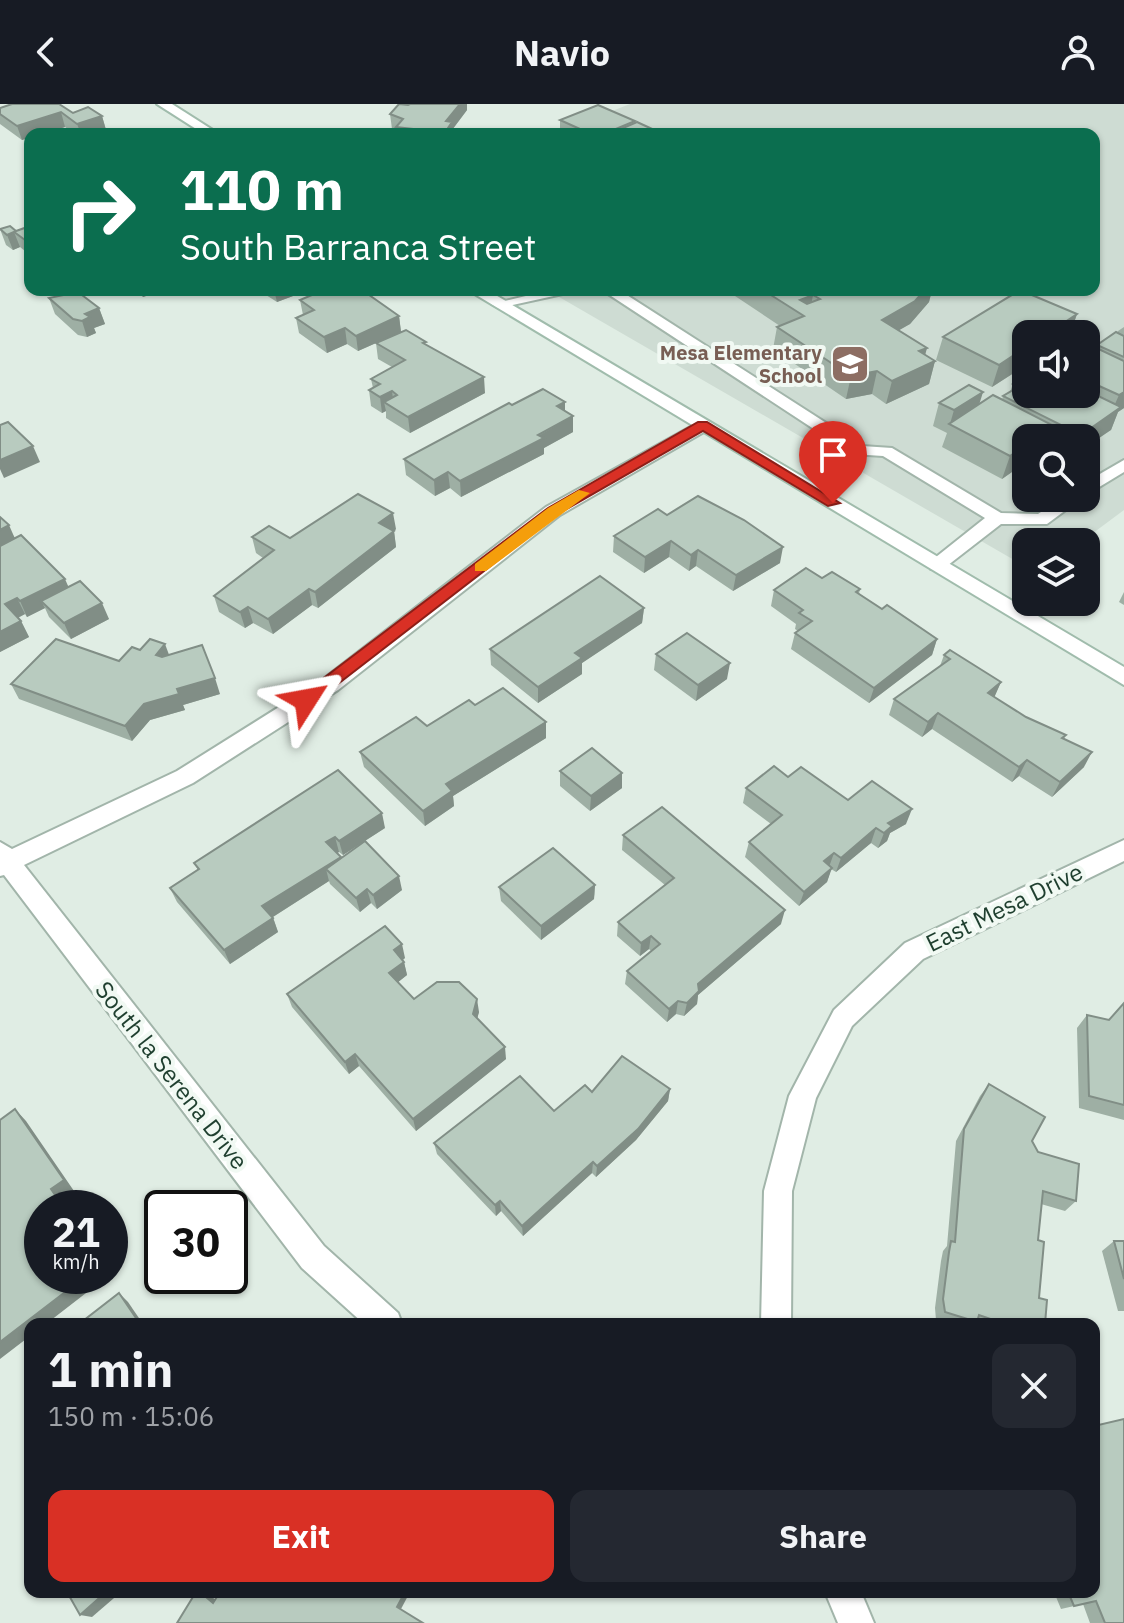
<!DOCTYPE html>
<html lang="en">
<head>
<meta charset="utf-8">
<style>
  body { margin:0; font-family:"IBM Plex Sans",sans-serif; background:#242831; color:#f1f3f6; height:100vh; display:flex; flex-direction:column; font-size:30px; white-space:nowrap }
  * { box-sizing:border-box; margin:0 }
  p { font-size:26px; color:#9ea1a6 }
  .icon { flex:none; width:44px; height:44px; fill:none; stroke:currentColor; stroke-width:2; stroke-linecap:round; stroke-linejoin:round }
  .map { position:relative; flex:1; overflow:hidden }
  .details { position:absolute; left:24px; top:1214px; width:1076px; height:280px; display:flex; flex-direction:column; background:#171b24; border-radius:16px; box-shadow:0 2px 6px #0004 }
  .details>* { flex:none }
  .guide { position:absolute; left:24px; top:24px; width:1076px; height:168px; border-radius:16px; box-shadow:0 2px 6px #0004; background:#0b6e4f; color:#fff; overflow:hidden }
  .controls { position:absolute; left:1012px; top:216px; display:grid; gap:16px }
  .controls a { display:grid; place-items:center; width:88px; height:88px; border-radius:16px; background:#171b24; box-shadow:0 2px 6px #0004; font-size:40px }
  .speed { position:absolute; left:24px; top:1086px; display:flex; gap:16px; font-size:40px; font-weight:700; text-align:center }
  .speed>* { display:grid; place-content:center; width:104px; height:104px; border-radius:50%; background:#171b24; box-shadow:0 2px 6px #0004; line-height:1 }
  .speed small { font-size:20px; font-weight:400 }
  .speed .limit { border:4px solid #111; border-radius:12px; background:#fff; color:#111 }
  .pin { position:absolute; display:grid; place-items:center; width:68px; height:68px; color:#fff; margin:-82px -34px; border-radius:50% 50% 50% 0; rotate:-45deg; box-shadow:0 0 8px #0007 }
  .pin .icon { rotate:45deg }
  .me { position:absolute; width:88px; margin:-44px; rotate:56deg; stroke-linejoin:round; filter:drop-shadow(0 0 6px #0008) }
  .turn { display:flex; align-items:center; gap:28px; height:168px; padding:0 24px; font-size:36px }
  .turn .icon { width:104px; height:104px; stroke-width:2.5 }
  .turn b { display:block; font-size:56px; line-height:68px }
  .round { display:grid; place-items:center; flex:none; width:84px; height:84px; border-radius:16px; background:#242831 }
  .headline { display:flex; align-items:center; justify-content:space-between; height:136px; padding:0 24px }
  h1 { font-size:48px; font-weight:800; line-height:60px }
  .cta { display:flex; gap:16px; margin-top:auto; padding:16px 24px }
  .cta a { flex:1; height:92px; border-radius:16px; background:#d93025; color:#fff; font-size:32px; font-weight:800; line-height:92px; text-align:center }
  .cta a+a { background:#242831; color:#f1f3f6 }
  header { display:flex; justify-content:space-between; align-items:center; height:104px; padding:0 24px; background:#171b24; font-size:36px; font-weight:800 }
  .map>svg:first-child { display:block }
  .built { fill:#cedcd3; fill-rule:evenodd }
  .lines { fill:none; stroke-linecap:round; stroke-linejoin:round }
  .service-casing { stroke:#a2b5aa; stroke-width:4 }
  .minor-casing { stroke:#a2b5aa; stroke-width:4 }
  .secondary-casing { stroke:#a0bcac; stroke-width:4 }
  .service { fill:#fff; fill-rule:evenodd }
  .minor { fill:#fff; fill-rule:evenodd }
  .secondary { fill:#fff; fill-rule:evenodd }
  .wall { fill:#9eafa4 }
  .shaded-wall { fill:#818e86 }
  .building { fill:#b8cbbf; stroke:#818e86; stroke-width:2; fill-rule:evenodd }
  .route { fill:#d93025; stroke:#8d1f18; stroke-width:2 }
  .slow { fill:#f59e0b }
  .labels { text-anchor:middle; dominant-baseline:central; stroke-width:8; stroke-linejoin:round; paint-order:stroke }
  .far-education-label { font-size:20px; font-weight:bold; fill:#785e54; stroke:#f1f9f3; text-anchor:end }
  .street-label { font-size:24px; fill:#1f3f2f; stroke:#f1f9f3 }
</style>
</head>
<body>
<header><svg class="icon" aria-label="back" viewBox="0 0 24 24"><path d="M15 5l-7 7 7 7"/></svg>Navio<svg class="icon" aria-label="person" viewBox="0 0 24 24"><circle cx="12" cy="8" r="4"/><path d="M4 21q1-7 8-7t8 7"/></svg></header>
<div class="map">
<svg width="1124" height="1519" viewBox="0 0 1124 1519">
  <rect width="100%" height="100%" fill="#e0ede4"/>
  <path class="built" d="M630,0h494v406l-43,32h-55v25l-479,-277h547v-156h-541zM1026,230h60v60h-60zM1026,334h60v60h-60z"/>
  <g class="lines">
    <defs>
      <g id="service">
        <polygon points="551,186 581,186 499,204 492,200"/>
        <polygon points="602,186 619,186 862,342 892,344 1001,409 1038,410 1062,394 1082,394 1047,420 1001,420 943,465 931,465 931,457 985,414 883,352 852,350"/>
        <polygon points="1124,356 1124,368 1086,391 1086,378"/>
      </g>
      <g id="minor">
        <polygon points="703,316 712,321 709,325 560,411 338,586 193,679 24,761 324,1142 398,1209 402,1220 364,1220 302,1164 4,771 0,772 0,738 12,745 177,667 322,576 546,403"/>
        <polygon points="1124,736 1124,757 923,855 852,922 816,994 792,1087 791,1220 761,1220 764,1087 789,992 834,906 905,839"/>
        <polygon points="825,1488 861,1488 874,1519 838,1519"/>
      </g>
      <g id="secondary">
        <polygon points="157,0 172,0 219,30 204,30"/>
        <polygon points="468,186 487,186 1124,563 1124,581"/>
      </g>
    </defs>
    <use href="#service" class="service-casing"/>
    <use href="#minor" class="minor-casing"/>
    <use href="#secondary" class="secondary-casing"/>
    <use href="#service" class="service"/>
    <use href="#minor" class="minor"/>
    <use href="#secondary" class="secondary"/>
  </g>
  <g class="wall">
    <polygon points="0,4 102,12 106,26 96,30 75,30 65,23 43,30 30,30 22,36 0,20"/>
    <polygon points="467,6 452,26 453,30 397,30 396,27 392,25 390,10"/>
    <polygon points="560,16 635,17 635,19 663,30 560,30"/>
    <polygon points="30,122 30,151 20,143 13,146 6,141 0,125 16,127"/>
    <polygon points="135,186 172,186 161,190 158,188 143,193"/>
    <polygon points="265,186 309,186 277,198 266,191"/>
    <polygon points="312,186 362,186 399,212 401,228 426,241 485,289 410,329 386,314 386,307 382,309 371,302 369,286 373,284 371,275 392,263 378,255 376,239 358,247 347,240 327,249 299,229 296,214 303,211 300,196 313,191"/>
    <polygon points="726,186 834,186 839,189 845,186 932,186 929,198 910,220 898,226 925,251 935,257 929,280 886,300 872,290 846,295 773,245 777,223 780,222"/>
    <polygon points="49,194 99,204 105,220 94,224 96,229 87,233 78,231 55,210"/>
    <polygon points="1077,210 1070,230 1026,230 1026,261 992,283 936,256 943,233"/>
    <polygon points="1124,223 1124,304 1118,308 1111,326 1086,334 1026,334 1026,358 1002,375 942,343 947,329 933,322 939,299 979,300 1002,296 1003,292 1010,288 1013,280 1086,290 1086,239 1096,244 1097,241 1117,229 1118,227"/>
    <polygon points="565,298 565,307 573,312 573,328 544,344 544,350 461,393 450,384 435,392 406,371 404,355 512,301"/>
    <polygon points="667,411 780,459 733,487 696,462 689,467 669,453 644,469 613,448 614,432"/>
    <polygon points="0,413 15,434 69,483 109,515 71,535 49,513 45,504 27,513 25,510 18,514 21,517 29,533 0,548"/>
    <polygon points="396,425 394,427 396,443 318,504 312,501 273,530 253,519 245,524 219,508 214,492 263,454 256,449 252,433 290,434"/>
    <polygon points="822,474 860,485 859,490 882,505 937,535 932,551 869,599 791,545 795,529 798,527 795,525 796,520 771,502 774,486"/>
    <polygon points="1124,488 1124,501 1119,498"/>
    <polygon points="644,504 642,519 582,559 582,570 538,599 491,561 490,545"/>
    <polygon points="140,546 169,551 220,590 183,601 185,606 150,616 132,637 19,595 11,580 119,557"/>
    <polygon points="656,550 727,575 696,597 654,566"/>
    <polygon points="944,551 1001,578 994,593 1026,613 1066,631 1064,635 1084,663 1052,693 1019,672 1012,678 932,625 922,633 889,611 894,595 940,562"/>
    <polygon points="475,601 546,618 546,634 453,692 454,702 425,722 364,663 360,648 427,622"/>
    <polygon points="560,667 622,669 622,684 590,707 560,682"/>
    <polygon points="788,673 906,720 890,729 887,737 878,744 871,739 836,768 831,765 827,778 799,802 745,753 749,738 771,720 743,699 746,684"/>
    <polygon points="385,724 343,751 339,748 337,749 341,754 402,786 377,805 371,799 360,808 330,780 329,777 273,813 278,828 230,860 177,798 170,784 198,766 194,759"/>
    <polygon points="623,731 781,820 698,891 697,900 684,912 676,910 667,918 625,880 627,867 651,847 649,845 640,852 617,832 618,818 665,781 622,746"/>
    <polygon points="595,781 594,795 541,836 501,797 499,783"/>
    <polygon points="405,854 403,856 404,858 407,871 398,878 414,895 479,908 477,914 506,955 416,1027 359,962 349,970 292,903 287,890"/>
    <polygon points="1124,899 1124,1016 1079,1004 1077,924 1087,911 1109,916"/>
    <polygon points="989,980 1032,1037 1038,1048 1076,1097 1065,1107 1041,1100 1038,1136 1039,1194 1045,1220 948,1220 936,1216 935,1204 941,1157 943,1147 947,1142 956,1037 980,992"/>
    <polygon points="670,985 668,997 636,1036 596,1073 592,1069 523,1132 501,1107 496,1112 437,1050 434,1039 554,1007 592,988"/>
    <polygon points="1114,1137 1124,1137 1124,1207 1118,1207 1102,1147"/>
    <polygon points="1054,1488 1094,1488 1124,1519 1090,1519 1083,1500 1061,1505"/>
  </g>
  <g class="shaded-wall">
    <polygon points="460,0 467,0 467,6 452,26 453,30 444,30 446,17"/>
    <polygon points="61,8 65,23 43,30 30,30 30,34 22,36 17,22"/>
    <polygon points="102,12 106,26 96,30 81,30 77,20"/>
    <polygon points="14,128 20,143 13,146 7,131"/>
    <polygon points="30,135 30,150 25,136"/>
    <polygon points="141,186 157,186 158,188 143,193"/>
    <polygon points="160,186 172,186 161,190"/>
    <polygon points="274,186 309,186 277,198"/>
    <polygon points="925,186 932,186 929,198 910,220 877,239 882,216"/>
    <polygon points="813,191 809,213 800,196"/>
    <polygon points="99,204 105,220 94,224 96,229 87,233 82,217 85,210"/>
    <polygon points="1077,210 1070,230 1047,230"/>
    <polygon points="399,212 401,228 358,247 356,232"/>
    <polygon points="345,224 347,240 327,249 324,233"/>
    <polygon points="1026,243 1026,261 992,283 999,261"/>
    <polygon points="927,244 922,263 935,257 929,280 886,300 892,277 919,247"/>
    <polygon points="877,267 872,290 846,295 851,272"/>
    <polygon points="484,273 485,289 410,329 408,313"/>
    <polygon points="392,287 394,303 384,298 386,307 382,309 380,293"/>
    <polygon points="983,288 976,311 950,320 954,306"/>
    <polygon points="1124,288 1124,304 1118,308 1111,326 1086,343 1086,334 1080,334 1081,331 1111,309 1119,291"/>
    <polygon points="565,298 565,314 557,302"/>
    <polygon points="573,312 573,328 544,344 544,350 461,393 460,377"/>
    <polygon points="1054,322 1049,334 1036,334"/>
    <polygon points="1026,341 1026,358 1002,375 1010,352"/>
    <polygon points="33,342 40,358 4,374 0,365 0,356"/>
    <polygon points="448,368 450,384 435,392 434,376"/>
    <polygon points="393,409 396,425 394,427 396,443 318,504 315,488 379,419"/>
    <polygon points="9,421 16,437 0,446 0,426"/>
    <polygon points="671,437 669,453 644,469 645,453"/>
    <polygon points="783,443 780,459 733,487 736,471"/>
    <polygon points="698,446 696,462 689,467 691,451"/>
    <polygon points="65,475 72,491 41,497 45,504 27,513 20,497"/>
    <polygon points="309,485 312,501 273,530 268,515"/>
    <polygon points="17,494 25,510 13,516 5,500"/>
    <polygon points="102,499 109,515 71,535 64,519"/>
    <polygon points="248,503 253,519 245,524 240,508"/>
    <polygon points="644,504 642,519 582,559 582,570 538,599 538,583 575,549"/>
    <polygon points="21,517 29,533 0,548 0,528"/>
    <polygon points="937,535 932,551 869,599 874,584"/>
    <polygon points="165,540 171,556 156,551"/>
    <polygon points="730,559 727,575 696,597 698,581"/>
    <polygon points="215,574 220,590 183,601 185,606 150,616 132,637 125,622 144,600 177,585"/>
    <polygon points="1001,578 994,594 988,589"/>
    <polygon points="938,609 932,625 922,633 928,618"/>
    <polygon points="546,618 546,634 453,692 454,702 425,722 423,707 446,680"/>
    <polygon points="1092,648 1084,663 1052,693 1060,678"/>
    <polygon points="1027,656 1019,672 1012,678 1019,663"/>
    <polygon points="622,669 622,684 590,707 591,692"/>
    <polygon points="912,705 906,720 890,729 887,737 878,744 888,719"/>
    <polygon points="382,709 385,724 343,751 339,737"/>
    <polygon points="876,724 871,739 836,768 841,754"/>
    <polygon points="335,733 339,748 330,753 326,738"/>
    <polygon points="834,749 829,763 824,757"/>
    <polygon points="341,753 344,768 326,765 329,777 268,816 262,802"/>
    <polygon points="832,764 827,778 799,802 804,788"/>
    <polygon points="399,772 402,786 377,805 373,791"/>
    <polygon points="595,781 594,795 541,836 541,822"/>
    <polygon points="367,785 371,799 360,808 356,794"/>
    <polygon points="785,806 781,820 698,891 697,900 684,912 687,899 698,880"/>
    <polygon points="273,814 278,828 230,860 224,846"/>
    <polygon points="651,832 649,845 640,852 641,839"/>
    <polygon points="402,840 405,854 397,860 394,846"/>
    <polygon points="404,858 407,871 392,883 389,869"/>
    <polygon points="477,895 479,908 475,923 473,910"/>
    <polygon points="678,897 676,910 667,918 669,905"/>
    <polygon points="505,943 506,955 416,1027 413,1015"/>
    <polygon points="355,950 359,962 349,970 345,958"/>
    <polygon points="670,985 668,997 636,1036 596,1073 597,1062"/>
    <polygon points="15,1005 26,1017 74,1087 62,1096 68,1104 64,1104 51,1085"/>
    <polygon points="593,1058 592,1069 523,1132 522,1122"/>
    <polygon points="500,1097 501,1107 496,1112 495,1101"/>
    <polygon points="86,1172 108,1172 46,1220 30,1220 30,1232 0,1255 0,1238"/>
    <polygon points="119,1189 128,1198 143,1220 140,1220"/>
    <polygon points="106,1488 121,1488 92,1513 80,1511"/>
    <polygon points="200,1488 207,1489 222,1501 213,1499"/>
    <polygon points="405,1488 410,1488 401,1505 397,1503"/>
  </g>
  <g class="building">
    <polygon points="12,0 59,0 73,9 88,3 102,12 77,20 61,8 17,22 0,10 0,4"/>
    <polygon points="399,0 408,1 410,0 460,0 446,17 452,18 444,30 418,30 422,26 396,23 403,15 390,10"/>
    <polygon points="598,1 635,17 604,30 591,30 560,16"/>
    <polygon points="637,18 663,30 609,30"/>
    <polygon points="10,122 16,127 30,122 30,135 25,136 14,128 7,131 0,125"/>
    <polygon points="316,186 362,186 399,212 356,232 345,224 324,233 296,214 314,206 300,196 319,188"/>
    <path d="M763,186h71l5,3 6,-3h80l-10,11 -33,19 45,28 -8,3 16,10 -43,20 -15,-10 -26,5 -74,-49 27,-11zM813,191l7,4 -13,5 -7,-4z"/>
    <polygon points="1020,186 1077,210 1047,230 1026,230 1026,243 999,261 943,233"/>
    <polygon points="78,188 99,204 85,210 90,213 82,217 73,215 49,194"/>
    <polygon points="406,226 426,238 423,239 484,273 408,313 384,298 397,291 392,287 380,293 369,286 380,280 371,275 405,256 376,239"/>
    <polygon points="1116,228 1124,232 1124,253 1097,241"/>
    <polygon points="1086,239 1124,257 1124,288 1119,291 1086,276"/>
    <polygon points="1026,274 1026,290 1086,290 1086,286 1121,303 1081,331 1003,292 1018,283 1013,280"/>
    <polygon points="969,281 983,288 954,306 939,299"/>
    <polygon points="543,285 565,298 557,302 573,312 538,331 544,334 460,377 448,368 434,376 404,355 509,299 512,301"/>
    <polygon points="993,291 1054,322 1036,334 1026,334 1026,341 1010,352 949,320"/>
    <polygon points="8,318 33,342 0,356 0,321"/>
    <polygon points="358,390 393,409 379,419 394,427 315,488 309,485 268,515 248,503 240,508 214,492 274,446 252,433 269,422 290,434"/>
    <polygon points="698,392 744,416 783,443 736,471 698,446 691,451 671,437 645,453 614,432 658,405 667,411"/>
    <polygon points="0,413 9,421 0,426"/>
    <polygon points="21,431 65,475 20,497 17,494 5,500 21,517 0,528 0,442"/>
    <polygon points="806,464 822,474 832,468 860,485 856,488 882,505 887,501 937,535 874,584 795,529 812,517 799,509 803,506 774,486"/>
    <polygon points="600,472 644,504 575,549 582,554 538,583 490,545"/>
    <polygon points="80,477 102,499 64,519 41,497"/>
    <polygon points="687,529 730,559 698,581 656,550"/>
    <polygon points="56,535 119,557 132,543 140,546 150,535 165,540 156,551 162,553 202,541 215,574 177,585 179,590 144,600 125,622 11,580"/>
    <polygon points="950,546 1001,578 988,589 1026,613 1066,631 1062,634 1092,648 1060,678 1027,656 1019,663 938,609 928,618 894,595 950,555 944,551"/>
    <polygon points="503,584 546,618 446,680 452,687 423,707 360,648 416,613 427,622 469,596 475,601"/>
    <polygon points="592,644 622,669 591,692 560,667"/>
    <polygon points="774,662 788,673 801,663 848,696 872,677 912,705 888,719 892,722 884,729 876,724 841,754 834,749 824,757 832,764 804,788 749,738 782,711 746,684"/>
    <polygon points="338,666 382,709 339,737 335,733 326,738 341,753 262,802 273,814 224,846 170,784 199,765 194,759"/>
    <polygon points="662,703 785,806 698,880 699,887 687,899 678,897 669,905 627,867 660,840 651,832 641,839 618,818 674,774 623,731"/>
    <polygon points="365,737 399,772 373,791 367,785 356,794 326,765"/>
    <polygon points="553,744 595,781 541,822 499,783"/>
    <polygon points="385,822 402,840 394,846 404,858 389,869 414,895 437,878 459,878 477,895 473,910 505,943 413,1015 355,950 345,958 287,890"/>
    <polygon points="1124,899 1124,1001 1089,992 1087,911 1109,916"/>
    <polygon points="622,952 670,985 638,1025 597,1062 593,1058 522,1122 500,1097 495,1101 434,1039 520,972 554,1007 585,981 592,988"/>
    <polygon points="989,980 1045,1013 1032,1037 1038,1048 1079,1060 1076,1097 1043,1087 1038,1136 1044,1138 1039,1194 1047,1196 1045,1220 1005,1220 979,1211 977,1218 945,1208 943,1195 949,1148 951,1137 955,1138 964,1025"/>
    <polygon points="15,1005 64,1076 51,1085 64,1104 42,1104 42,1172 86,1172 0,1238 0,1016"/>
    <polygon points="1114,1137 1124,1137 1124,1175"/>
    <polygon points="119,1189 140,1220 79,1220"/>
    <polygon points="1124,1315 1124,1519 1105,1519 1096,1497 1074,1502 1068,1488 1094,1488 1094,1322"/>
    <polygon points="67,1488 106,1488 80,1511"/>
    <polygon points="196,1488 200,1488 213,1499 220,1488 405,1488 397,1503 423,1519 177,1519"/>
  </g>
  <polygon class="route" points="698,318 707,318 840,399 828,402 703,327 558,410 312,600 300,600 300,592 548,404"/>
  <polygon class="slow" points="579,386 590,389 486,467 475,467 475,460 548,404"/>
  <defs>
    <symbol id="school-square" viewBox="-11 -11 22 22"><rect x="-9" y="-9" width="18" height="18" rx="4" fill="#8d6e63" stroke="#f1f9f3"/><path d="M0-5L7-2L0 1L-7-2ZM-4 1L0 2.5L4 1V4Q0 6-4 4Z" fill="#fff"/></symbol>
  </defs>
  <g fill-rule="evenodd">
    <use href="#school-square" x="828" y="238" width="44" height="44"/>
  </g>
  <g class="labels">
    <g class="far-education-label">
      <text x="822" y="248">Mesa Elementary<tspan x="822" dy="23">School</tspan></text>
    </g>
    <g class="street-label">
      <text transform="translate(1004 803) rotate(-26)">East Mesa Drive</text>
      <text transform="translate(172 971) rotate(52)">South la Serena Drive</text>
    </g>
  </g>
</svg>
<div class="controls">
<a><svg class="icon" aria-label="sound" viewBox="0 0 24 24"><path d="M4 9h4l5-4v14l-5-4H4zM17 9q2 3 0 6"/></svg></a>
<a><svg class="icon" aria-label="search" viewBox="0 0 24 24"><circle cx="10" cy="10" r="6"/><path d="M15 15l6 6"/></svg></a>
<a><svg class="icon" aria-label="layers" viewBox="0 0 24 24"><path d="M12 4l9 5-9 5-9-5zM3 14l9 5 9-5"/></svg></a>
</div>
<div class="speed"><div>21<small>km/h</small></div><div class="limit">30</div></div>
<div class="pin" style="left:833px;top:399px;background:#d93025"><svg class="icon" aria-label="arrive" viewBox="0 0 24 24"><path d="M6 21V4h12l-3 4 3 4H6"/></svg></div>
<svg class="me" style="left:306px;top:596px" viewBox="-20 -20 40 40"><path d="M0-17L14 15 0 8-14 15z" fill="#d93025" stroke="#fff" stroke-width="4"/></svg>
<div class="guide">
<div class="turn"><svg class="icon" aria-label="right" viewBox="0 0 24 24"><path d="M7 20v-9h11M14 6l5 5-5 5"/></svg><div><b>110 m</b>South Barranca Street</div></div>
</div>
<section class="details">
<div class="headline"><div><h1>1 min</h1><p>150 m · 15:06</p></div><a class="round"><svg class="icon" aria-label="close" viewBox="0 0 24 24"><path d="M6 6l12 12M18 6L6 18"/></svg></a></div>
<div class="cta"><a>Exit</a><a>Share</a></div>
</section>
</div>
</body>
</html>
